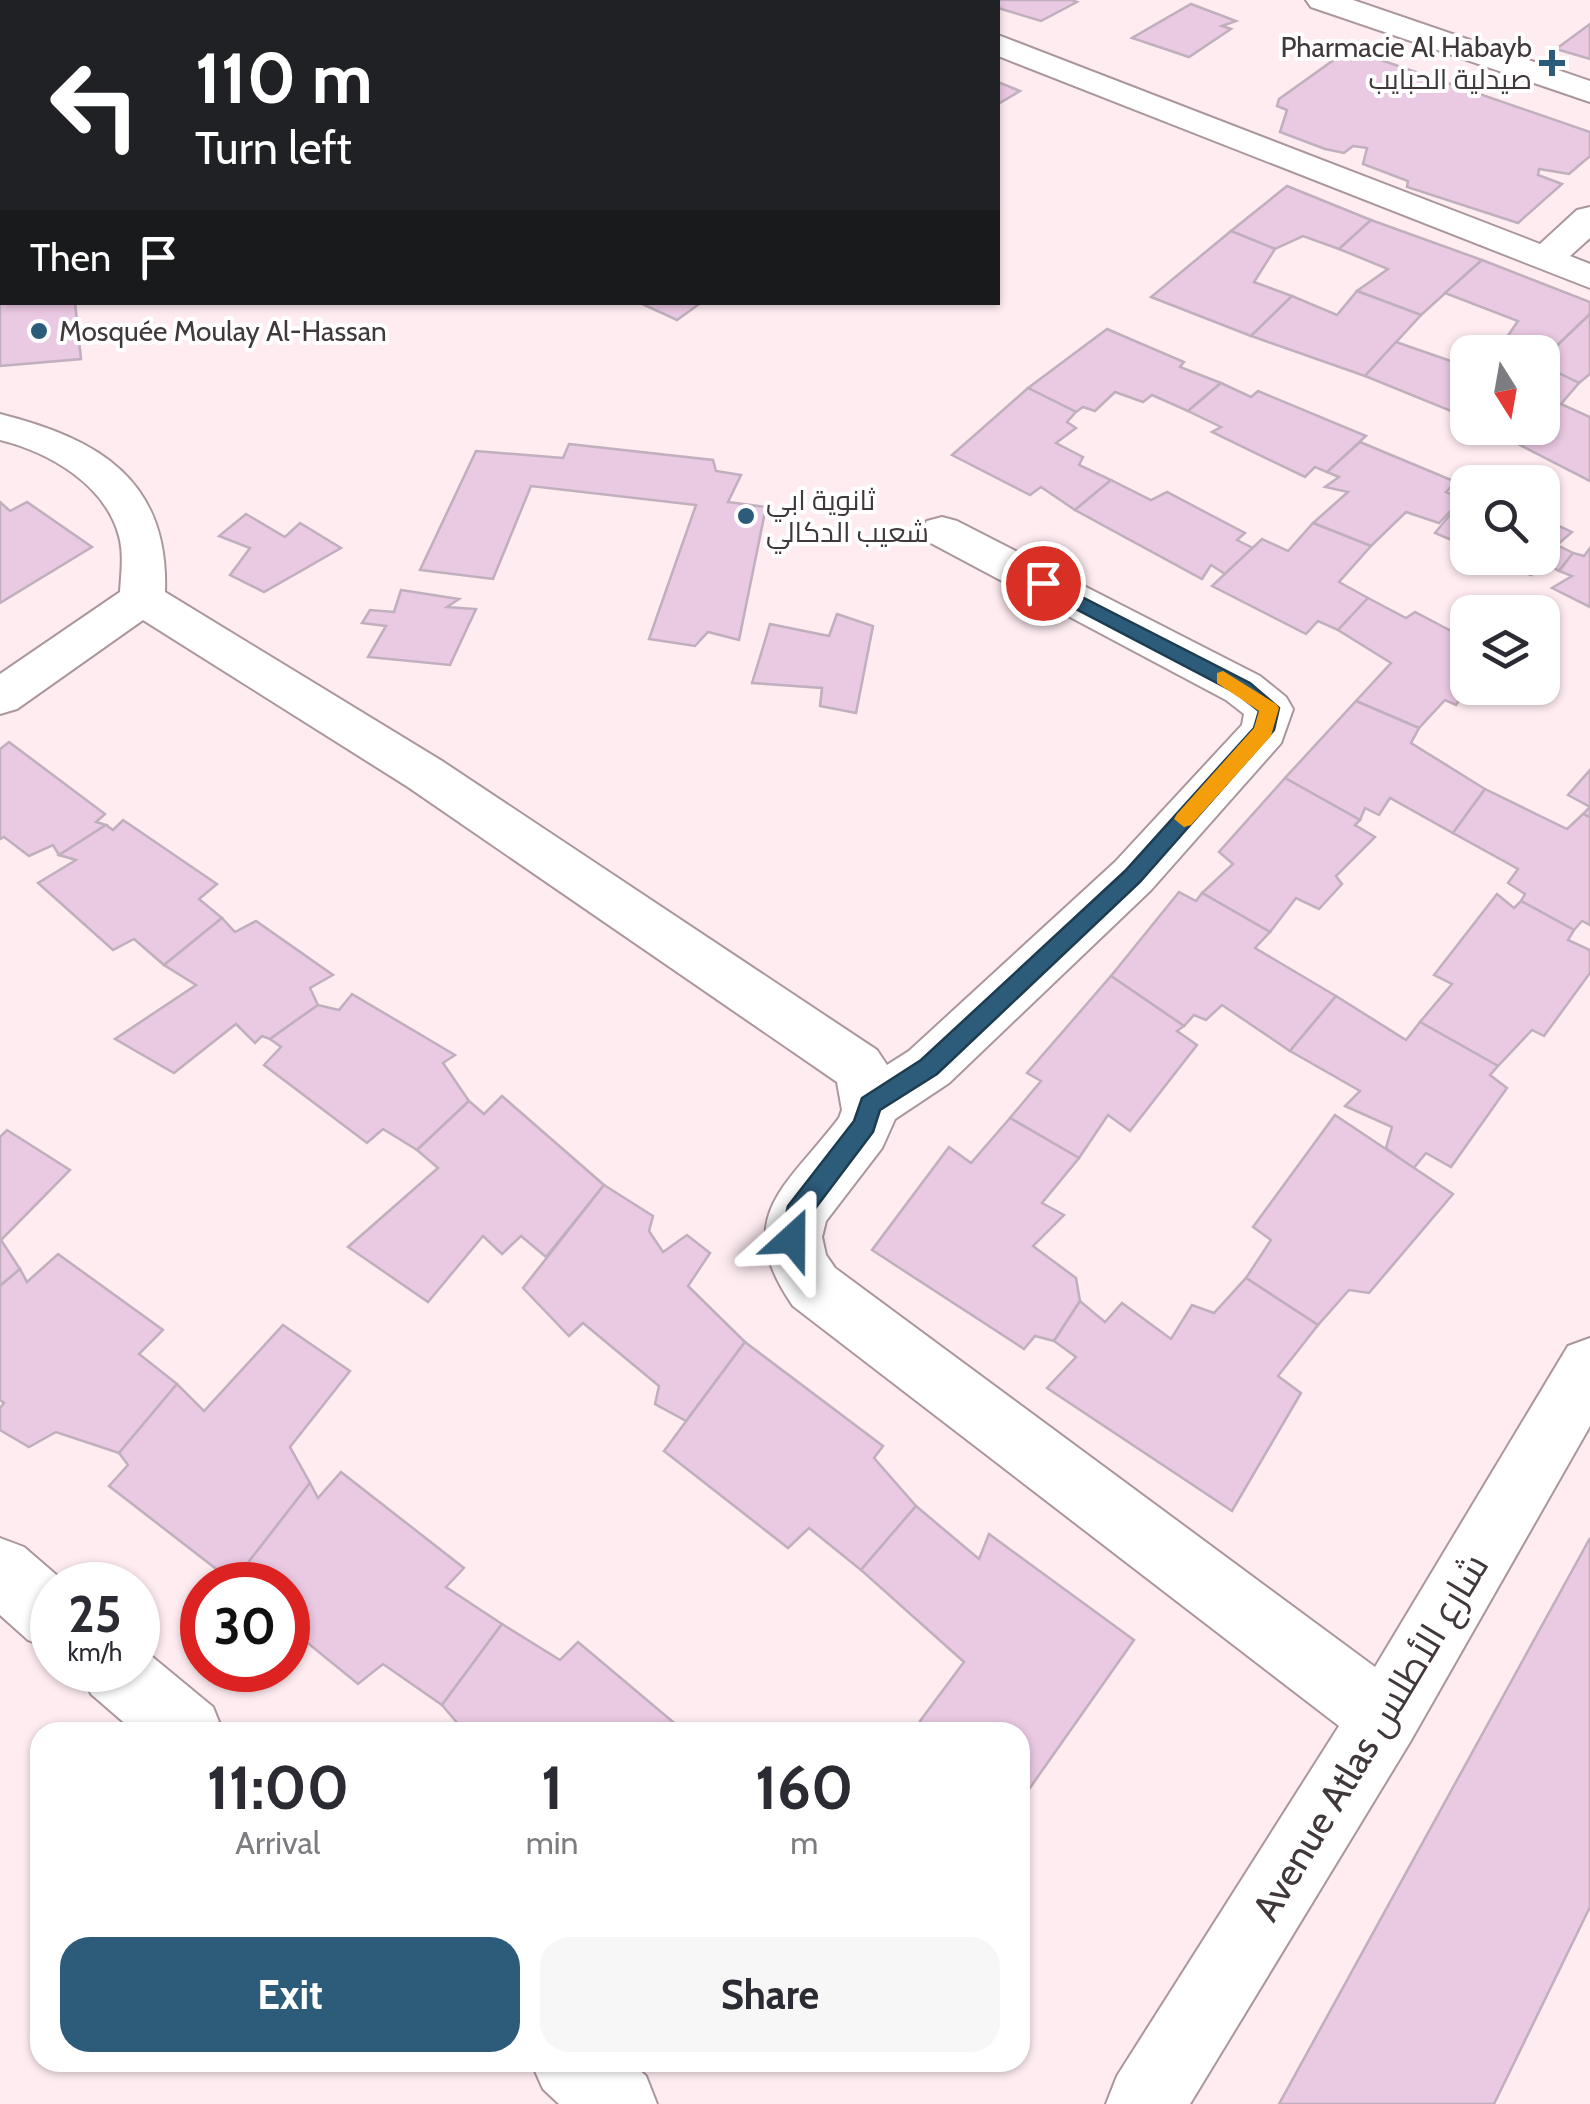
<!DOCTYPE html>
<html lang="en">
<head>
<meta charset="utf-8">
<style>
  body { margin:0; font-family:Cabin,Cairo,sans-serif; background:#f7f7f7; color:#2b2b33; height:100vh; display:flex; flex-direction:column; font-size:38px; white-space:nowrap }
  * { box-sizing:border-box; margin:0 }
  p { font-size:32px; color:#7c7c81 }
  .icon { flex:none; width:55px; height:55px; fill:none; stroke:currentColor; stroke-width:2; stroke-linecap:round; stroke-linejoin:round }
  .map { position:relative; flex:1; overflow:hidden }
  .drawer { position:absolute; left:30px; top:1722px; width:1000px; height:350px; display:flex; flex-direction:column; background:#fff; border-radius:30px; box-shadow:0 2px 8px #0004 }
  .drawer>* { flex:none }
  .hud { position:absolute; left:0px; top:0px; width:1000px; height:305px; box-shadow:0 2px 8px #0004; background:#202124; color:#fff; overflow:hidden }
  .needle { width:65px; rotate:169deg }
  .controls { position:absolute; left:1450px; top:335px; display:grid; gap:20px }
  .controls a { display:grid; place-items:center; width:110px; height:110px; border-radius:20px; background:#fff; box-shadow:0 2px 8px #0004; font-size:50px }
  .speed { position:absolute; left:30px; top:1562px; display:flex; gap:20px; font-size:50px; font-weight:700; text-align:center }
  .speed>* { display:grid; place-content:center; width:130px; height:130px; border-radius:50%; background:#fff; box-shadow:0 2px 8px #0004; line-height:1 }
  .speed small { font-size:25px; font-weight:400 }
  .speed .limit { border:15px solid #d22; background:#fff; color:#111 }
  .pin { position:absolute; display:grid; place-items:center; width:85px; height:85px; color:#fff; margin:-42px; border:5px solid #fff; border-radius:50%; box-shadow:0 2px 10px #0007 }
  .me { position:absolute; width:110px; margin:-55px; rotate:24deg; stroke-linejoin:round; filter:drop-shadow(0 0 8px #0008) }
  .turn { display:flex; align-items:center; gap:35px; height:210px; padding:0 30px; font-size:45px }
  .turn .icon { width:130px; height:130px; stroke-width:2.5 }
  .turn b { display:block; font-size:70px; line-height:85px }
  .then { display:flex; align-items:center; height:95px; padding:0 30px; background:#0003; gap:20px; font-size:38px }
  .eta { display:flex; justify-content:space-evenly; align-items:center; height:170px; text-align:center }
  .eta b { font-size:60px; font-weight:700; line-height:70px }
  .button { display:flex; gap:20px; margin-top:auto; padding:20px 30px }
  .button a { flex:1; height:115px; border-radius:30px; background:#2d5c7b; color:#fff; font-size:40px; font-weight:700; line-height:115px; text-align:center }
  .button a+a { background:#f7f7f7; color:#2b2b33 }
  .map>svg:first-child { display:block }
  .building { fill:#eac9e2; stroke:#c0afbc; stroke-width:2.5 }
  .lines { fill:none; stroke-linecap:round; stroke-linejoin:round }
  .minor-casing { stroke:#ab969c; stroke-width:4 }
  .minor { fill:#fff; fill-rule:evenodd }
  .route { fill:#2d5c7b; stroke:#1d3c50; stroke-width:2.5 }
  .slow { fill:#f59e0b }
  .poi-dot { fill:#2d5c7b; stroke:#fff; stroke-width:4 }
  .labels { text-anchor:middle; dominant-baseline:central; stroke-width:8; stroke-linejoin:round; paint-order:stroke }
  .far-poi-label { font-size:28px; fill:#41383b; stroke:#fff; text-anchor:start }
  .near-street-label { font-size:38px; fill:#41383b; stroke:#fff }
</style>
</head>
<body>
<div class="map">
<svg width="1590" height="2104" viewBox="0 0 1590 2104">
  <rect width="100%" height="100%" fill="#feecf1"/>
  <g class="building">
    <polygon points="516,0 625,0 632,2 512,2"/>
    <polygon points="969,0 1072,0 1077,2 1041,21 998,8 998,2"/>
    <polygon points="1191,4 1236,21 1222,26 1231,29 1189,57 1132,38"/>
    <polygon points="1590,24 1590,59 1556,49"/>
    <polygon points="1349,49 1590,132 1590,156 1569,174 1539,169 1538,175 1562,184 1518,223 1407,187 1408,181 1363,164 1367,148 1353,146 1344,153 1325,149 1280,132 1287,110 1277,106 1279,99"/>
    <polygon points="998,82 1020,91 998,104"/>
    <polygon points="1287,186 1371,220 1339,249 1303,236 1275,249 1231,231"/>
    <polygon points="1371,220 1482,260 1421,315 1357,291 1388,269 1339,249"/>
    <polygon points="1231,231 1275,249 1254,282 1292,296 1251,336 1151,297"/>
    <polygon points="1482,260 1590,302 1590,314 1542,360 1542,352 1498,350 1518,321 1445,293"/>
    <polygon points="0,279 2,302 75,302 81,359 0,366"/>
    <polygon points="1357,291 1421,315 1365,376 1251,336 1292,296 1337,315"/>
    <polygon points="638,302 702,302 677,320"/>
    <polygon points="1590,314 1590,374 1579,383 1542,365 1542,360"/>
    <polygon points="1107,329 1184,362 1180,367 1221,383 1188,411 1152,395 1143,402 1115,392 1095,411 1083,407 1076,412 1028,388"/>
    <polygon points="1396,342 1468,367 1468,418 1365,376"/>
    <polygon points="1542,365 1579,383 1561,404 1590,417 1590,481 1487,428 1542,428"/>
    <polygon points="1221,383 1251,397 1258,391 1366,436 1327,472 1315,467 1305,477 1212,432 1221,427 1188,411"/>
    <polygon points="1028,388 1076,412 1067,422 1076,428 1056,443 1083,457 1079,465 1111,480 1075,510 1041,487 1030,495 952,455"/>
    <polygon points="1360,442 1456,482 1446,492 1462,499 1439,523 1406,512 1371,546 1313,523 1348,492 1325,487 1339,477 1327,472"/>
    <polygon points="569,444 713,460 716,471 741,475 728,502 766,507 739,640 708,632 695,646 649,639 696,505 531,486 493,579 420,570 476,451 563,458"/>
    <polygon points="1111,480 1151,500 1167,492 1245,533 1237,540 1253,548 1225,574 1211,565 1202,579 1075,510"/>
    <polygon points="1468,493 1468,547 1435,533"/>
    <polygon points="0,502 10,511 27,502 92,547 0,603"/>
    <polygon points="246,514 285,537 300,523 341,548 264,592 230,575 250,548 219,536"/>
    <polygon points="1542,518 1572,532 1557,545 1573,553 1559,571 1546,564 1531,575 1491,558 1542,558"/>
    <polygon points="1313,523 1371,546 1339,582 1368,598 1338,630 1318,621 1306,634 1212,586 1262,539 1288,551"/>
    <polygon points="1590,548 1590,607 1552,588 1572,576 1559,571 1573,553 1584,556"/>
    <polygon points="401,590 459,599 447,607 476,609 450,665 368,657 386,626 362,623 370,610 394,612"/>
    <polygon points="1368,598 1406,618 1415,612 1468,640 1468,688 1456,705 1445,700 1419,728 1356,701 1391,663 1338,630"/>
    <polygon points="837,614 873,626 856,713 820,706 822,688 752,683 770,624 829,636"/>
    <polygon points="1356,701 1419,728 1411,743 1485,789 1453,833 1390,798 1379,815 1365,808 1360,820 1285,778"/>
    <polygon points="9,742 105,814 96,822 106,825 59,855 53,845 29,856 4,837 0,839 0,749"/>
    <polygon points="1590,770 1590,817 1583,814 1590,807 1568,795"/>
    <polygon points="1285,778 1360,820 1355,825 1375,837 1336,876 1342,884 1319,909 1296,898 1270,932 1202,893 1233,864 1219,852"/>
    <polygon points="1485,789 1567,829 1583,814 1590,817 1590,925 1582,921 1574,930 1521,901 1525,894 1508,883 1518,869 1453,833"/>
    <polygon points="123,820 217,884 199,899 222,918 164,965 134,939 113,950 38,883 76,860 59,855 106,825 113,830"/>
    <polygon points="1179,892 1196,901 1202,893 1270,932 1255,948 1336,996 1290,1051 1222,1005 1206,1020 1194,1015 1184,1026 1111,976"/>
    <polygon points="1497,894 1514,908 1521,901 1574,930 1568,940 1590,950 1590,973 1544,1036 1532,1030 1498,1066 1420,1022 1452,984 1434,975"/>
    <polygon points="222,918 235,932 256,921 333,975 310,988 318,1005 270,1039 262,1036 255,1043 236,1024 174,1073 115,1039 196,985 164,965"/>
    <polygon points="1111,976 1184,1026 1177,1031 1197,1045 1130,1131 1108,1115 1079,1158 1010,1118 1041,1081 1027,1073"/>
    <polygon points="352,994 455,1055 443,1063 469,1101 417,1150 383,1129 367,1143 264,1065 281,1047 270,1039 318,1005 339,1010"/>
    <polygon points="1336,996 1406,1040 1420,1022 1498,1066 1490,1075 1507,1088 1451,1167 1426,1153 1413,1169 1386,1148 1392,1127 1345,1106 1360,1091 1290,1051"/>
    <polygon points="502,1096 604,1185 546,1257 521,1236 502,1254 483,1236 428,1302 348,1247 438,1168 417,1150 469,1101 484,1114"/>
    <polygon points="1335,1115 1453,1194 1369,1293 1349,1290 1318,1325 1246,1278 1271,1240 1253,1227"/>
    <polygon points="1010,1118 1079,1158 1042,1203 1064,1215 1033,1246 1076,1278 1080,1301 1054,1341 1035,1336 1024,1349 872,1250 949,1147 971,1163"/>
    <polygon points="7,1130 70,1170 1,1240 20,1269 0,1286 0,1137"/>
    <polygon points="604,1185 653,1216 649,1231 663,1252 687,1235 710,1253 688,1286 745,1342 686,1421 655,1404 659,1386 583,1323 569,1336 523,1288"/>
    <polygon points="58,1254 163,1330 139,1354 177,1384 119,1453 56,1432 29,1447 0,1430 0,1408 4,1403 0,1400 0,1286 20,1269 27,1282"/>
    <polygon points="1246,1278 1318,1325 1278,1376 1301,1393 1232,1511 1047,1388 1076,1357 1054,1341 1080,1301 1105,1322 1122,1303 1171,1339 1192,1305 1214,1313"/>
    <polygon points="283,1325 350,1371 290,1447 310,1483 233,1582 109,1486 128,1465 119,1453 177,1384 204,1411"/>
    <polygon points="745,1342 883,1446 874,1458 916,1506 861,1570 809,1528 788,1548 664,1451"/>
    <polygon points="341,1472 464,1568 446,1587 502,1624 442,1705 383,1664 358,1684 288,1627 288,1585 233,1582 310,1483 318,1498"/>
    <polygon points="916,1506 979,1559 989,1534 1134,1640 1020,1802 1020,1732 928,1732 920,1721 964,1662 861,1570"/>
    <polygon points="1590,1538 1590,1907 1494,2104 1279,2104"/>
    <polygon points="502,1624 560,1660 578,1642 685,1732 465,1732 442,1705"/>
  </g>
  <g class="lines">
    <defs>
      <g id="minor">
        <polygon points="866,0 903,0 905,2 868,2"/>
        <polygon points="1306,0 1353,0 1590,81 1590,102 1311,7"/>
        <polygon points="998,35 1540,244 1577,210 1590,207 1590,238 1570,256 1590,264 1590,288 998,56"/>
        <polygon points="2,158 2,181 0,182 0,159"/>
        <path d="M0,414c99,25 169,66 165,178l277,169 435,289 10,15 22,-14 206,-189 127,-137 2,-11 -18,-14 -299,-159 -7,-10 7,-10 15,-4 15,4 303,155 26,21 7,12 -12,34 -130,147 -202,193 -54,36 -13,29 -56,73 -4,16 4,18 9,13 540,399 193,-321 22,-8v88l-180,316 -220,362h-84l11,-28 222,-350 -546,-420c-62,-90 -7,-118 46,-188l3,-8 -5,-28 -429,-295 -265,-167 -126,89 -17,5v-40l120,-82c1,-18 4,-38 -1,-56 -14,-52 -70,-84 -119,-96z"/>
        <polygon points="0,1538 24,1547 68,1585 52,1585 52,1650 28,1640 0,1615"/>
        <polygon points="138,1645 213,1707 223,1732 135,1732 91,1694 81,1670 138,1670"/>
        <polygon points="531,2062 630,2062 646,2076 657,2104 559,2104 543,2089"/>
      </g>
    </defs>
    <use href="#minor" class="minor-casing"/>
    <use href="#minor" class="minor"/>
  </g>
  <polygon class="route" points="1043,577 1250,683 1279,708 1274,730 1140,882 937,1074 880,1110 873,1132 808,1218 800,1247 792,1250 783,1247 780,1239 788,1206 854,1121 862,1098 921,1060 1125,871 1254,728 1259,711 1236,693 1036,588 1034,583"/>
  <polygon class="slow" points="1223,671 1276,704 1279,708 1271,736 1191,825 1184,827 1174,819 1177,814 1254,728 1259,711 1217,683 1217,673"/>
  <g class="poi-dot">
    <path d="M1547 48h10v10h10v10h-10v10h-10v-10h-10v-10h10z"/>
    <circle cx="39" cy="331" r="10"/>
    <circle cx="746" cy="516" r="10"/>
  </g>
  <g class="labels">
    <g class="far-poi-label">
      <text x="1532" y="47" text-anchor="end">Pharmacie Al Habayb<tspan x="1532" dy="32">صيدلية الحبايب</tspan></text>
      <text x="59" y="331">Mosquée Moulay Al-Hassan</text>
      <text x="766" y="500">ثانوية ابي<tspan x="766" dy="32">شعيب الدكالي</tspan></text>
    </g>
    <g class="near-street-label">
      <text transform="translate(1370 1737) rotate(-59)">Avenue Atlas شارع الأطلس</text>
    </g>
  </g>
</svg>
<div class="controls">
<a><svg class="needle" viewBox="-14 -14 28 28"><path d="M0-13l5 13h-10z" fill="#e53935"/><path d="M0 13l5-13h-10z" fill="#7c7c81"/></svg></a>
<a><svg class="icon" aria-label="search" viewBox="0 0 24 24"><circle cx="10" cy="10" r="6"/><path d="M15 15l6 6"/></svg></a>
<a><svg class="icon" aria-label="layers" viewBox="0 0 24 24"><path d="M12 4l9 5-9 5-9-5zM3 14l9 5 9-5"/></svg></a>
</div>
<div class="speed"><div>25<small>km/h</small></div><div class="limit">30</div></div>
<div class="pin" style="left:1043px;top:583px;background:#d93025"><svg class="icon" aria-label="arrive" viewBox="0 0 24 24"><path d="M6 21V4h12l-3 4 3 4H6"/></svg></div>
<svg class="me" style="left:792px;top:1239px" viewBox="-20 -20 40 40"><path d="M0-17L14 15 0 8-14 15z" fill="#2d5c7b" stroke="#fff" stroke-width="4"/></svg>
<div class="hud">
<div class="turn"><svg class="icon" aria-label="left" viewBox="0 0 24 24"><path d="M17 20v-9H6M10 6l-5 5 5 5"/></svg><div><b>110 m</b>Turn left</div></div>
<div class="then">Then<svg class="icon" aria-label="arrive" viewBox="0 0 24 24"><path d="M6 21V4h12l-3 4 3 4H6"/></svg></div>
</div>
<section class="drawer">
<div class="eta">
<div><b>11:00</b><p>Arrival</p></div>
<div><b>1</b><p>min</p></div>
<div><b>160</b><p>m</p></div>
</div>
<div class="button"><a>Exit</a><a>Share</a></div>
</section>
</div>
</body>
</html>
